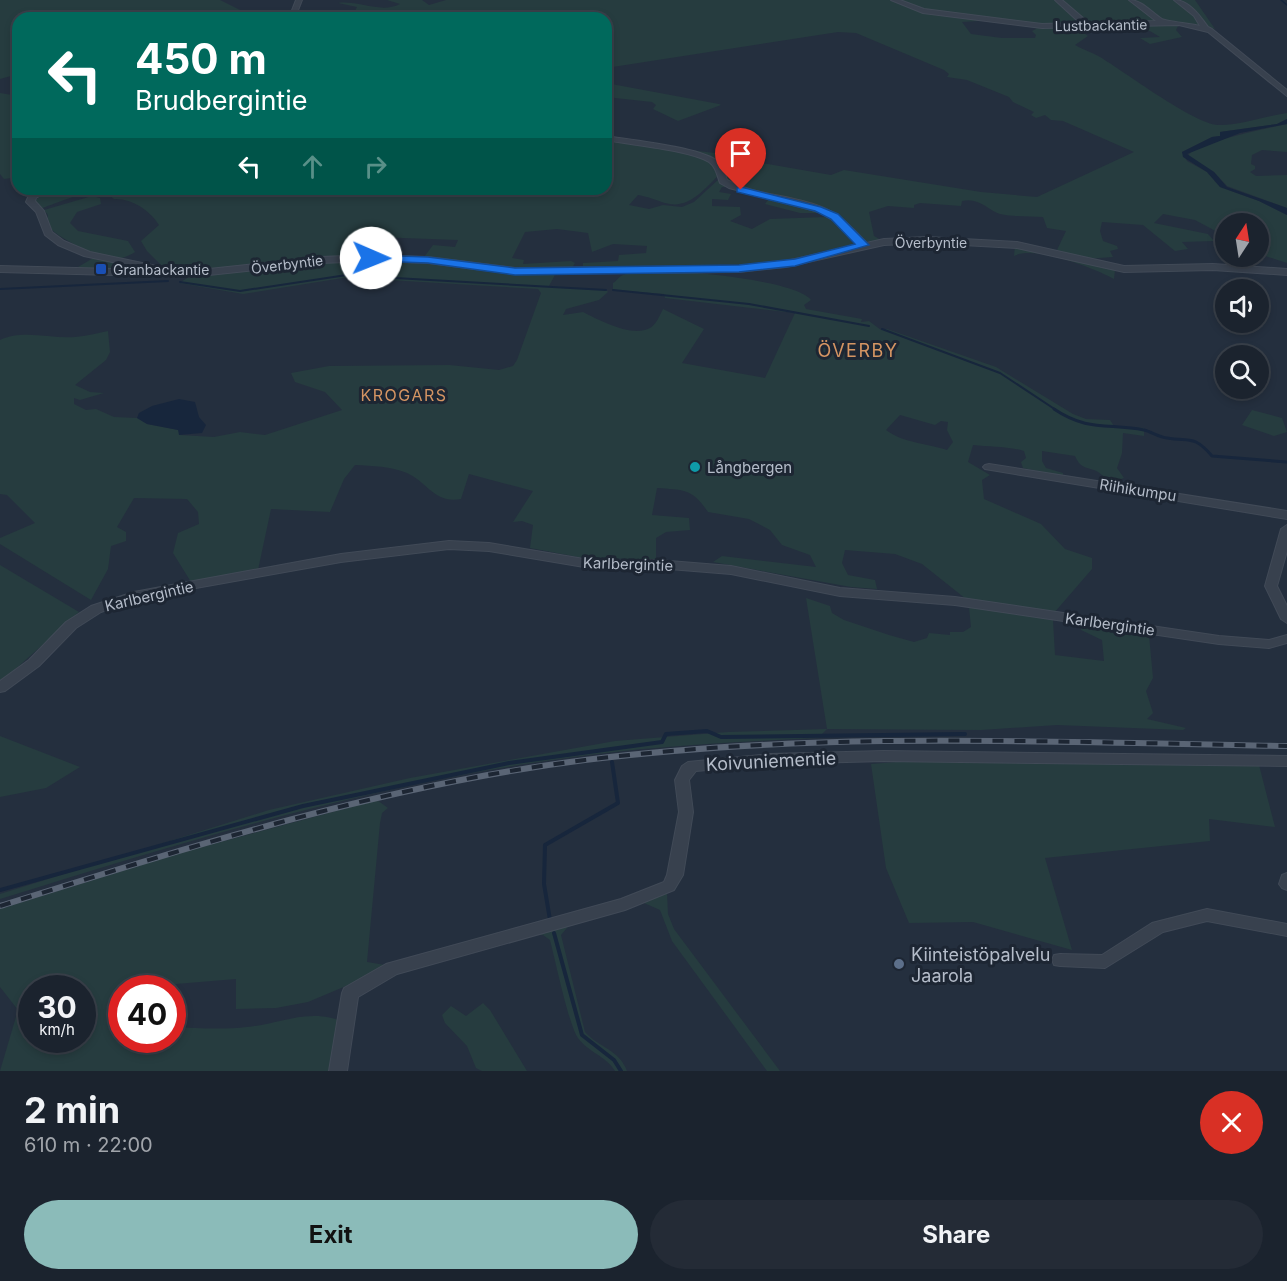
<!DOCTYPE html>
<html lang="en">
<head>
<meta charset="utf-8">
<style>
  body { margin:0; font-family:Inter,sans-serif; background:#242b36; color:#f1f3f6; height:100vh; display:flex; flex-direction:column; font-size:22px; white-space:nowrap }
  * { box-sizing:border-box; margin:0 }
  p { font-size:20px; color:#a0a4aa }
  .icon { flex:none; width:33px; height:33px; fill:none; stroke:currentColor; stroke-width:2; stroke-linecap:round; stroke-linejoin:round }
  .map { position:relative; height:1071px; overflow:hidden }
  .panel { display:flex; flex-direction:column; background:#1b232e; flex:1 }
  .panel>* { flex:none }
  .guide { position:absolute; left:12px; top:12px; width:600px; height:183px; border-radius:18px; box-shadow:0 3px 9px #0003,0 0 0 2px #39404a; background:#00695c; color:#fff; overflow:hidden }
  .needle { width:39px; rotate:12deg }
  .controls { position:absolute; left:1215px; top:213px; display:grid; gap:12px }
  .controls a { display:grid; place-items:center; width:54px; height:54px; border-radius:50%; background:#1b232e; box-shadow:0 3px 9px #0003,0 0 0 2px #39404a; font-size:30px }
  .speed { position:absolute; left:18px; top:975px; display:flex; gap:12px; font-size:30px; font-weight:700; text-align:center }
  .speed>* { display:grid; place-content:center; width:78px; height:78px; border-radius:50%; background:#1b232e; box-shadow:0 3px 9px #0003,0 0 0 2px #39404a; line-height:1 }
  .speed small { font-size:15px; font-weight:400 }
  .speed .limit { border:9px solid #d22; background:#fff; color:#111 }
  .pin { position:absolute; display:grid; place-items:center; width:51px; height:51px; color:#fff; margin:-62px -26px; border-radius:50% 50% 50% 0; rotate:-45deg; box-shadow:0 0 6px #0007 }
  .pin .icon { rotate:45deg }
  .me { position:absolute; width:66px; margin:-33px; rotate:91deg; stroke-linejoin:round; filter:drop-shadow(0 0 4px #0008) }
  .turn { display:flex; align-items:center; gap:21px; height:126px; padding:0 24px; font-size:27px }
  .turn .icon { width:78px; height:78px; stroke-width:2.5 }
  .turn b { display:block; font-size:42px; line-height:51px }
  .lanes { display:flex; align-items:center; height:57px; padding:0 24px; background:#0003; justify-content:center; gap:30px; direction:ltr }
  .lanes .off { opacity:.35 }
  .round { display:grid; place-items:center; flex:none; width:63px; height:63px; border-radius:32px; background:#242b36 }
  .head { display:flex; align-items:center; justify-content:space-between; height:102px; padding:0 24px }
  h1 { font-size:36px; font-weight:700; line-height:45px }
  .action { display:flex; gap:12px; margin-top:auto; padding:12px 24px }
  .action a { flex:1; height:69px; border-radius:36px; background:#8bbbb9; color:#111; font-size:24px; font-weight:700; line-height:69px; text-align:center }
  .action a+a { background:#242b36; color:#f1f3f6 }
  .map>svg:first-child { display:block }
  .green { fill:#263c3f; fill-rule:evenodd }
  .water { fill:#17263c }
  .lines { fill:none; stroke-linecap:round; stroke-linejoin:round }
  .stream-far3 { stroke:#17263c; stroke-width:1.5 }
  .stream-far2 { stroke:#17263c; stroke-width:2 }
  .stream-far1 { stroke:#17263c; stroke-width:3 }
  .stream { stroke:#17263c; stroke-width:4 }
  .minor-casing { stroke:#414a57; stroke-width:2 }
  .tertiary-casing { stroke:#414a57; stroke-width:2 }
  .minor { fill:#38414e; fill-rule:evenodd }
  .tertiary { fill:#38414e; fill-rule:evenodd }
  .rail-casing { stroke:#5a6575; stroke-width:6 }
  .rail { stroke:#1d2633; stroke-width:4; stroke-dasharray:11; stroke-linecap:butt }
  .route { fill:#1a73e8; stroke:#114b97; stroke-width:1.5 }
  .transit-dot { fill:#1a4fb4; stroke:#1d2633; stroke-width:2 }
  .culture-dot { fill:#0f9aa8; stroke:#1d2633; stroke-width:2 }
  .service-dot { fill:#5c6f8a; stroke:#1d2633; stroke-width:2 }
  .labels { text-anchor:middle; dominant-baseline:central; stroke-width:6; stroke-linejoin:round; paint-order:stroke }
  .far-street-label { font-size:14px; fill:#b4bcc9; stroke:#1d2633 }
  .far-poi-label { font-size:14px; fill:#b4bcc9; stroke:#1d2633; text-anchor:start }
  .poi-label { font-size:15px; fill:#b4bcc9; stroke:#1d2633; text-anchor:start }
  .street-label { font-size:15px; fill:#b4bcc9; stroke:#1d2633 }
  .neighbourhood-label { font-size:16px; letter-spacing:1.5px; fill:#d59563; stroke:#1d2633 }
  .quarter-label { font-size:18px; letter-spacing:1.5px; fill:#d59563; stroke:#1d2633 }
  .near-street-label { font-size:18px; fill:#b4bcc9; stroke:#1d2633 }
  .near-poi-label { font-size:18px; fill:#b4bcc9; stroke:#1d2633; text-anchor:start }
</style>
</head>
<body>
<div class="map">
<svg width="1287" height="1071" viewBox="0 0 1287 1071">
  <rect width="100%" height="100%" fill="#242f3e"/>
  <g class="green">
    <polygon points="0,0 220,0 256,18 18,18 18,74 0,79"/>
    <path d="M387,0h35l7,5 17,-5h749l20,29 -15,-4 -22,1 -2,4 6,7 -32,7 -10,-6 20,-1 -10,-6h-32v-6l-43,2 13,9 -13,9c8,5 17,7 25,12 22,13 94,67 118,68 22,1 47,-9 69,-12v6l-10,5 -57,8v4l-8,1 -30,15 5,9 20,11 13,15 39,14 28,14v48l-28,-9 -1,-30h-32l-1,12 -30,-16 -32,-6 -9,9 54,11 6,7 -32,1 6,7 -13,2 -32,-26 -41,-3 -2,9 3,10 14,5 1,3 -8,2 3,6 -27,2 -29,-9 9,-19 -19,-3 -4,-11c-14,-1 -30,0 -43,-3 -12,-4 -21,-17 -38,-13l-1,5 -41,-3 -6,2v3l-26,-2 -19,6 5,24 7,4c-39,4 -73,18 -112,24l-186,3v-4l35,-2 1,-6 27,-2 1,-7 -34,-2 -21,8 -4,-19 -31,-4 -32,3 -13,26 12,2 -1,4 48,-3 4,2 -3,5 -66,1 -82,-12 9,-12 22,2 3,-7 -82,-3 -12,15 -10,4 -144,15h-43l-20,-20 -6,-10 18,-16c-9,-15 -28,-27 -45,-26 -17,-16 -52,3 -72,9l-8,-7 16,-12h556v-49l134,16 11,5 80,14 13,-5 137,22 56,5 97,-45 -71,-31 -12,-1 -6,-5 -9,3 -5,-3 3,-3 -21,-10 -4,-5 -42,-17 -20,-3 2,-3 -5,-4 -88,-37 -18,-1 -232,36v-50h-241l3,-4 -14,-1 3,-6 -19,-4c20,-3 43,11 62,1zM977,17l60,8 -1,4 -4,2 4,4 -1,3h-33l-31,-4 -9,-12 17,-1zM719,175l16,11 36,10 -6,8 35,9h31l-5,4 -56,2 -18,10 -22,-8 11,-6 -1,-8 -28,-1v-7l16,1 3,-6 -12,-2 3,-5h9l-12,-8 -25,23 -12,5 -19,-2 -14,4 -20,-4 9,-10c11,2 18,5 27,8 24,7 39,-14 54,-28z"/>
    <polygon points="606,83 719,104 721,105 678,121 653,109 656,105 652,102 606,97"/>
    <polygon points="0,93 18,96 18,177 4,179 0,174"/>
    <path d="M1287,124v28l-25,-2 -10,5 -1,9 4,2v3l-5,3 6,4 31,-1v33l-60,-22 -13,-14 -26,-16c5,-13 82,-28 99,-32z"/>
    <path d="M92,196l8,2 1,6 -24,8 -7,11 8,8 50,10 7,11c-3,2 -9,5 -13,6 -20,2 -63,-18 -76,-34l2,-9 -4,-5z"/>
    <path d="M1015,246l100,24 -1,9c-20,-11 -79,-34 -100,-23z"/>
    <polygon points="95,257 151,270 66,269 78,267"/>
    <path d="M349,261l98,3 49,9h60l-7,13 57,4 2,2 -9,8 -33,9 -3,6 20,-3c16,8 49,26 67,16 6,-3 10,-13 13,-19l41,20 -22,34 83,15 30,-65 -130,-15 -1,-4 -51,-4v-7c4,-2 5,-6 10,-8 26,-10 171,3 188,25l-7,5 2,4 56,10 -1,3 8,-1 12,9 6,-1 109,38 77,47 13,5 24,1 4,6 30,2v8l-21,-3 -1,20 -5,15 7,10 -13,4c-5,-3 -11,-10 -17,-12 -10,-3 -14,-3 -19,-14l-33,-5v10l4,7 17,5v3l-40,-8 -2,-6 5,-4 -2,-7c-17,-5 -34,-4 -51,-6l-5,17 22,13 -8,5 2,19 57,25 24,25 27,9v11l-38,44 -88,-14 -44,-35 -27,-10 -50,-4 -3,13 6,12 27,5 2,9 -26,-2 -138,-25 9,-6 94,11 -6,-12 -28,-10 -12,-15 -21,-11 -41,-7c-16,-24 -25,-22 -51,-24l-5,27 37,3 1,12 -24,2 -10,6v22l-78,-3 -48,-9 3,-23 -11,-4 -9,1 20,-31 -64,-17 -8,25c-26,5 -34,-17 -54,-26 -17,-7 -34,-7 -52,-8l-11,14 -14,33 -59,-3 -13,61 -67,12 -18,-29 5,-20 21,-9 -1,-12 -11,-13 -53,-1 -17,29 9,5v9l-15,5 -3,23 -17,31 -91,-56v-6l35,-15 -28,-28 -7,-1v-154c23,-11 51,-1 75,-3 12,-1 22,-4 33,-6l2,21 -4,8 -31,25 15,7 14,1 -24,7 -6,-2v6l12,6 10,-1 18,8 23,1 10,6 32,6 1,5 34,2 26,-5 25,3 77,-25 -17,-18 -30,-10 -4,-9 38,-7 120,-1 50,5 14,-4 4,-6 24,-67 -3,-4 -150,-9 -18,-3h-21l-106,17 -64,-11 10,-6zM900,415l35,10 6,-4 7,1 -1,8 6,12 -6,8c-21,-7 -44,-7 -61,-20z"/>
    <polygon points="1252,410 1282,418 1287,432 1274,436 1242,425"/>
    <polygon points="0,565 79,612 0,683"/>
    <path d="M806,598l24,8 2,7 12,7 45,15 25,7 13,-4 2,-5 21,2v-3h13l8,-5 -2,-20 84,13 2,35 49,6 -2,-21 -21,-10v-5l68,10 4,43 -7,13 7,22 -6,6 39,9 -3,2 -126,-5 -76,5 -154,-1 -9,9c-84,4 -169,8 -252,20 -193,26 -381,83 -566,141v-5l269,-84 141,-32 205,-37 113,-9 99,-3z"/>
    <polygon points="0,736 80,767 46,788 0,797"/>
    <polygon points="908,761 1259,765 1275,827 1209,819 1210,841 1045,858 1072,950 973,922 909,923 886,868 871,764"/>
    <path d="M377,800l11,8 -6,5 -2,10 -13,139 18,3 -1,5 -76,32 -32,6 -40,1v-30l-84,7 -1,2h-29v52h50l1,-13c23,1 50,3 74,0 33,-3 61,-19 94,-6l-9,50h-332l18,-61 -18,-23v-78l183,-57zM32,988h50v52h-50z"/>
    <path d="M667,893l1,21 6,15 106,142h-13l-95,-130 -12,-31 -16,-7 -13,3 -60,17 -10,12 24,97c14,16 34,17 42,39h-12c-9,-15 -27,-19 -37,-33 -9,-12 -23,-79 -28,-98l-7,-5h-9z"/>
    <polygon points="483,1003 490,1010 527,1071 482,1071 476,1068 467,1046 445,1023 442,1015 451,1006 466,1016"/>
  </g>
  <g class="water">
    <polygon points="1287,119 1287,124 1240,133 1187,154 1214,172 1227,187 1287,208 1287,215 1259,201 1220,187 1207,172 1183,157 1182,152 1212,137 1220,136 1220,132 1277,124"/>
    <polygon points="179,399 195,402 199,417 206,425 202,433 179,435 178,430 147,424 137,418 139,413 152,406"/>
  </g>
  <g class="lines">
    <polyline class="stream-far3" points="1281,0 1287,5"/>
    <g class="stream-far2">
      <polyline points="180,282 240,291 360,273 395,278 606,290"/>
      <polyline points="0,289 168,281"/>
      <polyline points="613,290 749,304 869,326"/>
      <polyline points="882,329 1000,373 1056,410"/>
    </g>
    <path class="stream-far1" d="M1054,409c34,23 55,14 90,21 8,2 15,7 23,8 24,4 27,-3 45,18l75,6"/>
    <g class="stream">
      <polyline points="0,890 303,806 509,763 662,742 666,734 707,731 721,737 965,734"/>
      <polyline points="550,920 544,884 545,845 618,803 612,762"/>
      <polyline points="554,933 582,1035 614,1060 621,1071"/>
    </g>
    <defs>
      <g id="minor">
        <polygon points="296,0 302,0 295,18 289,18"/>
        <path d="M891,0h9l24,9 118,15 38,-1 -25,-23h7l27,23 67,-2 -27,-21c13,0 22,12 33,19 3,2 31,5 38,7l-6,-10 -20,-16c15,0 26,16 34,27l4,2 75,61v6l-79,-64 -29,-7 -137,3 -119,-15z"/>
        <path d="M606,136c25,4 91,11 110,24 7,5 8,11 11,20 31,17 67,14 99,29 16,7 30,23 43,36l-5,3 -3,-1 -27,-26 -15,-9 -90,-24 -9,-5c-3,-8 -4,-16 -11,-21 -19,-12 -79,-17 -103,-22z"/>
        <polygon points="41,189 51,189 36,198 35,201 44,211 52,232 64,241 90,252 161,267 161,275 155,275 153,271 145,269 84,256 58,245 45,235 36,212 26,202 29,195"/>
        <polygon points="989,464 1287,511 1287,519 985,469 983,467 985,465"/>
        <polygon points="1287,525 1287,551 1277,586 1287,606 1287,623 1281,619 1265,586 1281,529"/>
        <polygon points="449,541 489,543 596,561 657,560 731,566 840,588 955,597 1219,636 1269,640 1287,635 1287,643 1269,648 1219,644 955,605 840,596 731,574 657,568 596,569 489,551 449,549 341,562 140,598 101,612 76,628 39,666 5,691 0,692 0,681 29,660 66,622 91,606 134,592 341,554"/>
        <polygon points="884,751 1287,756 1287,766 884,761 771,764 696,771 689,780 693,812 683,875 674,890 625,910 397,974 358,997 347,1071 329,1071 342,993 344,988 386,964 621,899 664,882 667,875 679,812 675,780 682,766 688,762 771,754"/>
        <polygon points="1287,873 1287,890 1282,888 1279,884 1282,875"/>
        <polygon points="1207,909 1287,924 1287,936 1207,921 1163,932 1105,968 1060,966 1054,965 1052,960 1054,955 1060,954 1102,955 1152,923"/>
      </g>
      <polygon id="tertiary" points="927,237 1017,242 1124,266 1213,264 1287,269 1287,275 1213,270 1124,272 1017,248 927,243 884,245 786,267 739,272 515,274 428,263 371,261 321,263 190,277 0,272 0,266 190,271 321,257 371,255 428,257 515,268 739,266 786,261 884,239"/>
    </defs>
    <use href="#minor" class="minor-casing"/>
    <use href="#tertiary" class="tertiary-casing"/>
    <use href="#minor" class="minor"/>
    <use href="#tertiary" class="tertiary"/>
    <defs>
      <path id="rail" d="M0,906c192,-60 385,-121 585,-146 233,-29 468,-18 702,-14"/>
    </defs>
    <use href="#rail" class="rail-casing"/>
    <use href="#rail" class="rail"/>
  </g>
  <polygon class="route" points="741,187 821,207 838,214 869,245 795,266 739,272 515,275 428,263 371,261 366,258 371,255 428,257 515,268 739,265 795,259 855,244 831,219 815,211 737,192 737,188"/>
  <rect class="transit-dot" x="95" y="263" width="12" height="12" rx="3"/>
  <circle class="culture-dot" cx="695" cy="467" r="6"/>
  <circle class="service-dot" cx="899" cy="964" r="6"/>
  <g class="labels">
    <g class="far-street-label">
      <text transform="translate(1101 25) rotate(-1)">Lustbackantie</text>
      <text x="931" y="242">Överbyntie</text>
      <text transform="translate(287 264) rotate(-7)">Överbyntie</text>
    </g>
    <g class="far-poi-label">
      <text x="113" y="269">Granbackantie</text>
    </g>
    <g class="poi-label">
      <text x="707" y="467">Långbergen</text>
    </g>
    <g class="street-label">
      <text transform="translate(1138 490) rotate(9)">Riihikumpu</text>
      <text transform="translate(628 564) rotate(2)">Karlbergintie</text>
      <text transform="translate(149 596) rotate(-13)">Karlbergintie</text>
      <text transform="translate(1110 624) rotate(8)">Karlbergintie</text>
    </g>
    <g class="neighbourhood-label">
      <text x="404" y="395">KROGARS</text>
    </g>
    <g class="quarter-label">
      <text x="858" y="350">ÖVERBY</text>
    </g>
    <g class="near-street-label">
      <text transform="translate(771 761) rotate(-3)">Koivuniementie</text>
    </g>
    <g class="near-poi-label">
      <text x="911" y="954">Kiinteistöpalvelu<tspan x="911" dy="21">Jaarola</tspan></text>
    </g>
  </g>
</svg>
<div class="controls">
<a><svg class="needle" viewBox="-14 -14 28 28"><path d="M0-13l5 13h-10z" fill="#e53935"/><path d="M0 13l5-13h-10z" fill="#a0a4aa"/></svg></a>
<a><svg class="icon" aria-label="sound" viewBox="0 0 24 24"><path d="M4 9h4l5-4v14l-5-4H4zM17 9q2 3 0 6"/></svg></a>
<a><svg class="icon" aria-label="search" viewBox="0 0 24 24"><circle cx="10" cy="10" r="6"/><path d="M15 15l6 6"/></svg></a>
</div>
<div class="speed"><div>30<small>km/h</small></div><div class="limit">40</div></div>
<div class="pin" style="left:741px;top:190px;background:#d93025"><svg class="icon" aria-label="arrive" viewBox="0 0 24 24"><path d="M6 21V4h12l-3 4 3 4H6"/></svg></div>
<svg class="me" style="left:371px;top:258px" viewBox="-20 -20 40 40"><circle r="19" fill="#fff"/><path d="M0-13L10 11 0 6-10 11z" fill="#1a73e8"/></svg>
<div class="guide">
<div class="turn"><svg class="icon" aria-label="left" viewBox="0 0 24 24"><path d="M17 20v-9H6M10 6l-5 5 5 5"/></svg><div><b>450 m</b>Brudbergintie</div></div>
<div class="lanes"><svg class="icon" aria-label="left" viewBox="0 0 24 24"><path d="M17 20v-9H6M10 6l-5 5 5 5"/></svg><svg class="icon off" aria-label="ahead" viewBox="0 0 24 24"><path d="M12 20V5M6 11l6-6 6 6"/></svg><svg class="icon off" aria-label="right" viewBox="0 0 24 24"><path d="M7 20v-9h11M14 6l5 5-5 5"/></svg></div>
</div>
</div>
<section class="panel">
<div class="head"><div><h1>2 min</h1><p>610 m · 22:00</p></div><a class="round" style="background:#d93025;color:#fff"><svg class="icon" aria-label="close" viewBox="0 0 24 24"><path d="M6 6l12 12M18 6L6 18"/></svg></a></div>
<div class="action"><a>Exit</a><a>Share</a></div>
</section>
</body>
</html>
